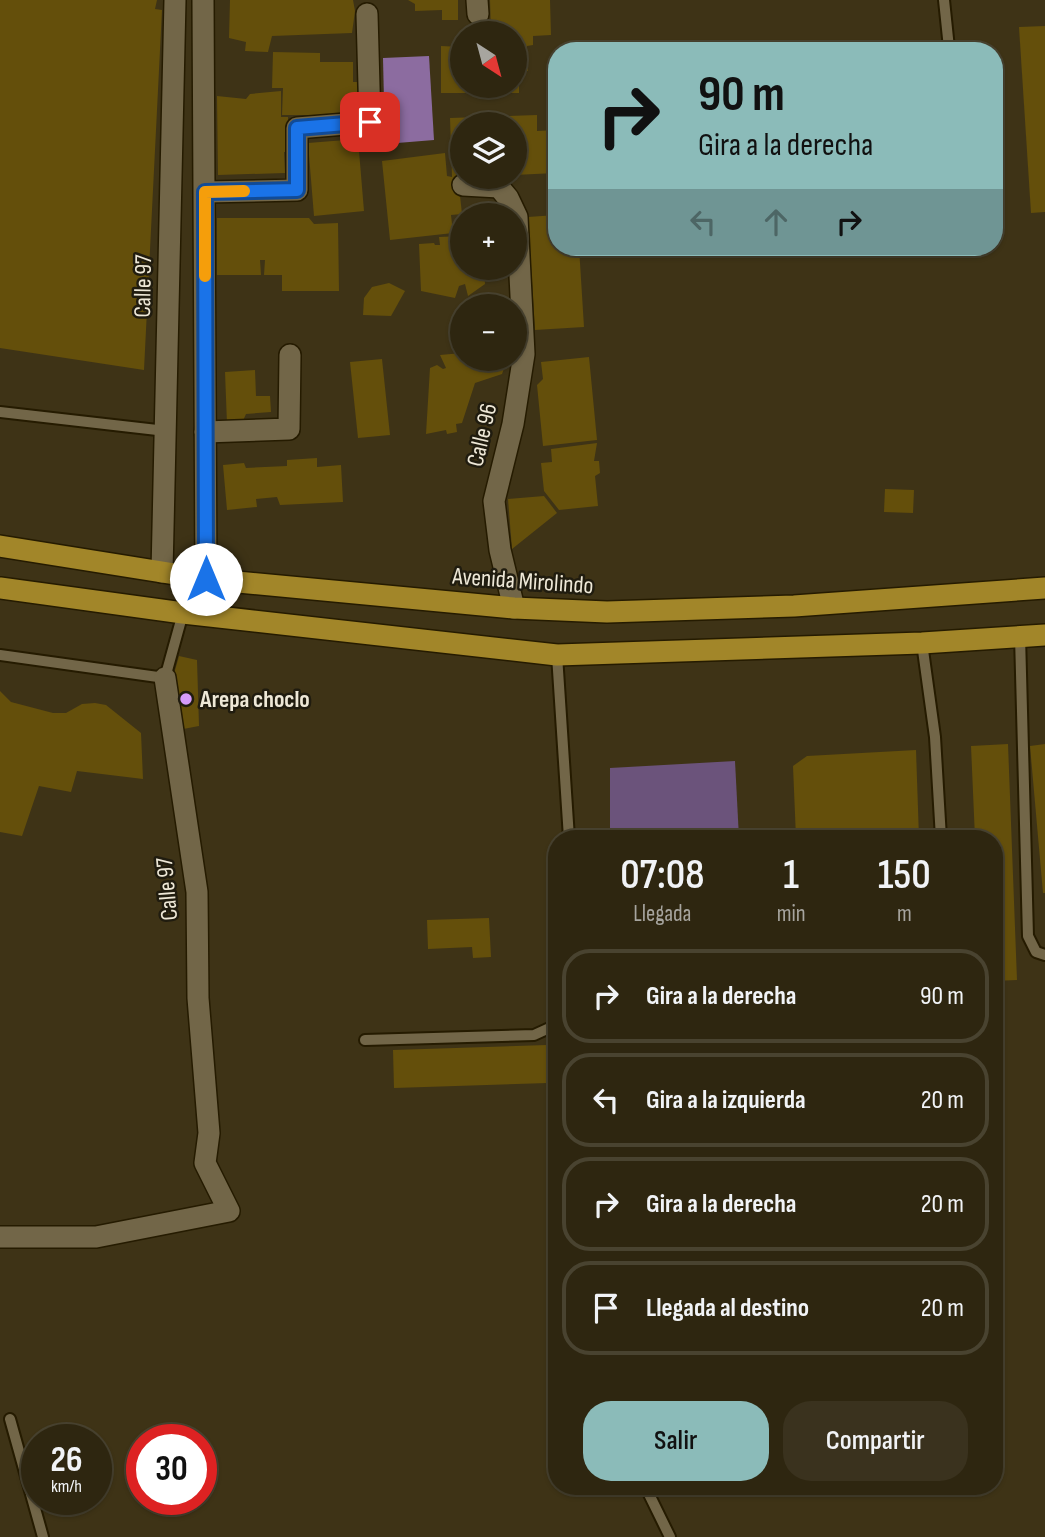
<!DOCTYPE html>
<html lang="es">
<head>
<meta charset="utf-8">
<style>
  body { margin:0; font-family:"Sofia Sans Condensed",sans-serif; background:#3a321e; color:#f1f3f6; height:100vh; display:flex; flex-direction:column; font-size:26px; white-space:nowrap }
  * { box-sizing:border-box; margin:0 }
  p { font-size:23px; color:#a7a59f }
  .icon { flex:none; width:38px; height:38px; fill:none; stroke:currentColor; stroke-width:2; stroke-linecap:round; stroke-linejoin:round }
  .map { position:relative; flex:1; overflow:hidden }
  .side { position:absolute; left:548px; top:830px; width:455px; height:665px; display:flex; flex-direction:column; background:#2e2610; border-radius:28px; box-shadow:0 2px 5px #0004,0 0 0 2px #494330 }
  .side>* { flex:none }
  .top-card { position:absolute; left:548px; top:42px; width:455px; height:214px; border-radius:28px; box-shadow:0 2px 5px #0004,0 0 0 2px #494330; background:#8bbbb9; color:#111; overflow:hidden }
  .needle { width:46px; rotate:144deg }
  .buttons { position:absolute; left:450px; top:21px; display:grid; gap:14px }
  .buttons a { display:grid; place-items:center; width:77px; height:77px; border-radius:50%; background:#2e2610; box-shadow:0 2px 5px #0004,0 0 0 2px #494330; font-size:35px }
  .speed { position:absolute; left:21px; top:1424px; display:flex; gap:14px; font-size:35px; font-weight:700; text-align:center }
  .speed>* { display:grid; place-content:center; width:91px; height:91px; border-radius:50%; background:#2e2610; box-shadow:0 2px 5px #0004,0 0 0 2px #494330; line-height:1 }
  .speed small { font-size:18px; font-weight:400 }
  .speed .limit { border:10px solid #d22; background:#fff; color:#111 }
  .pin { position:absolute; display:grid; place-items:center; width:60px; height:60px; color:#fff; margin:-30px; border-radius:14px; box-shadow:0 4px 10px #0006 }
  .me { position:absolute; width:77px; margin:-38px; rotate:0deg; stroke-linejoin:round; filter:drop-shadow(0 0 5px #0008) }
  .turn { display:flex; align-items:center; gap:24px; height:147px; padding:0 35px; font-size:32px }
  .turn .icon { width:91px; height:91px; stroke-width:2.5 }
  .turn b { display:block; font-size:49px; line-height:60px }
  .lanes { display:flex; align-items:center; height:66px; padding:0 35px; background:#0003; justify-content:center; gap:35px; direction:ltr }
  .lanes .off { opacity:.35 }
  .eta { display:flex; justify-content:space-evenly; align-items:center; height:119px; text-align:center }
  .eta b { font-size:42px; font-weight:600; line-height:49px }
  .primary-button { display:flex; gap:14px; margin-top:auto; padding:14px 35px }
  .primary-button a { flex:1; height:80px; border-radius:28px; background:#8bbbb9; color:#111; font-size:28px; font-weight:600; line-height:80px; text-align:center }
  .primary-button a+a { background:#3a321e; color:#f1f3f6 }
  ul { padding:0; list-style:none }
  li { display:flex; align-items:center; gap:21px; height:94px; margin:0 14px 10px; padding:0 21px; border:4px solid #494330; border-radius:28px }
  li div { flex:1 }
  li b { display:block; font-size:26px }
  li em { font-style:normal }
  .map>svg:first-child { display:block }
  .green { fill:#6b537b }
  .water { fill:#8c6ca0 }
  .building { fill:#644f0b }
  .lines { fill:none; stroke-linecap:round; stroke-linejoin:round }
  .lane-casing { stroke:#251b00; stroke-width:14 }
  .street-casing { stroke:#251b00; stroke-width:24 }
  .primary-casing { stroke:#251b00; stroke-width:24 }
  .lane { stroke:#726648; stroke-width:10 }
  .street { stroke:#726648; stroke-width:21 }
  .primary { stroke:#a28629; stroke-width:21 }
  .route-casing { stroke:#114b97; stroke-width:18 }
  .route { stroke:#1a73e8; stroke-width:12 }
  .slow { stroke:#f59e0b; stroke-width:12 }
  .poi-dot { fill:#d59bfa; stroke:#201c0f; stroke-width:2.5 }
  .labels { text-anchor:middle; dominant-baseline:central; stroke-width:5; stroke-linejoin:round; paint-order:stroke }
  .street-label { font-size:24px; fill:#eee8d7; stroke:#201c0f }
  .poi-label { font-size:24px; font-weight:bold; fill:#eee8d7; stroke:#201c0f; text-anchor:start }
</style>
</head>
<body>
<div class="map">
<svg width="1045" height="1537" viewBox="0 0 1045 1537">
  <rect width="100%" height="100%" fill="#3e3316"/>
  <polygon class="green" points="735,761 739,838 610,838 610,768"/>
  <polygon class="water" points="429,56 434,140 385,144 383,58"/>
  <g class="building">
    <polygon points="0,0 157,0 155,9 162,10 144,370 0,348"/>
    <polygon points="230,0 353,0 355,11 352,33 272,36 268,52 245,51 246,42 229,38"/>
    <polygon points="408,0 458,0 458,20 442,20 442,10 415,11 415,4"/>
    <polygon points="490,0 550,0 551,35 533,36 533,45 527,46 528,71 519,71 519,93 441,93 441,46 462,47 462,86 514,86 514,33 491,33"/>
    <polygon points="1045,26 1045,212 1031,213 1019,27"/>
    <polygon points="273,52 320,53 320,62 353,62 353,82 366,82 361,115 282,115 283,88 272,88"/>
    <polygon points="281,91 281,117 288,117 288,152 284,152 285,173 218,175 217,96 246,99 250,94"/>
    <polygon points="537,115 537,131 556,130 556,173 514,175 514,124 462,124 462,177 458,177 462,214 451,215 453,233 390,240 382,161 445,153 447,176 452,177 450,118"/>
    <polygon points="358,139 364,211 314,216 308,143"/>
    <polygon points="556,215 556,247 579,247 584,327 535,330 528,217"/>
    <polygon points="217,218 309,218 314,224 338,223 339,291 282,291 282,275 264,275 265,260 260,260 261,275 217,275"/>
    <polygon points="462,236 462,268 484,268 485,284 468,296 465,284 459,286 455,298 421,291 419,244 434,243 435,245 440,245 439,237"/>
    <polygon points="389,283 405,291 391,316 363,315 364,298 372,287"/>
    <polygon points="462,353 462,359 507,359 507,361 502,374 475,383 462,423 456,424 457,432 447,434 446,430 426,434 430,368 437,365 443,369 446,368 440,355"/>
    <polygon points="589,357 597,440 543,446 537,385 543,379 541,362"/>
    <polygon points="382,359 390,435 358,438 350,362"/>
    <polygon points="255,370 256,396 270,396 271,412 246,414 242,423 227,424 225,372"/>
    <polygon points="597,443 594,461 599,461 600,473 595,476 598,506 559,510 544,491 541,463 552,462 551,449"/>
    <polygon points="317,458 317,467 341,465 343,502 280,505 277,497 256,499 257,507 227,510 223,465 244,463 246,468 287,466 287,460"/>
    <polygon points="885,489 914,490 913,513 884,512"/>
    <polygon points="544,496 557,513 512,549 508,499"/>
    <polygon points="179,656 197,660 199,726 178,730 172,681"/>
    <polygon points="0,691 11,702 53,713 66,713 82,704 95,703 106,705 141,733 143,779 77,771 71,792 39,786 22,836 0,832"/>
    <polygon points="1008,744 1017,980 994,981 994,838 975,838 971,746"/>
    <polygon points="1045,744 1045,893 1043,893 1030,746"/>
    <polygon points="916,750 919,838 796,838 793,766 807,756"/>
    <polygon points="489,918 491,957 473,958 472,947 428,949 427,920"/>
    <polygon points="547,1045 548,1083 394,1088 393,1050"/>
  </g>
  <g class="lines">
    <defs>
      <g id="lane">
        <polyline points="944,0 949,48"/>
        <polyline points="0,412 166,431"/>
        <polyline points="1020,636 1028,936 1036,952 1045,955"/>
        <polyline points="922,643 935,737 941,838"/>
        <polyline points="0,655 165,678 183,613"/>
        <polyline points="557,655 569,838"/>
        <polyline points="365,1040 534,1035 556,1025"/>
        <polyline points="10,1419 43,1537"/>
        <polyline points="645,1486 670,1537"/>
      </g>
      <g id="street">
        <polyline points="203,0 206,579"/>
        <polyline points="477,0 478,14"/>
        <polyline points="463,185 499,187 508,198 517,217 524,354 513,424 494,501 500,550 514,608"/>
        <polyline points="205,192 297,190 297,128 370,122 367,14"/>
        <polyline points="205,432 289,429 290,355"/>
        <polyline points="162,572 175,0"/>
        <polyline points="0,1237 96,1237 229,1211 205,1163 209,1133 198,998 197,892 165,678"/>
      </g>
      <g id="primary">
        <polyline points="0,546 206,579 514,608 607,612 794,606 1045,588"/>
        <polyline points="0,588 183,613 557,655 922,643 1045,635"/>
      </g>
    </defs>
    <use href="#lane" class="lane-casing"/>
    <use href="#street" class="street-casing"/>
    <use href="#primary" class="primary-casing"/>
    <use href="#lane" class="lane"/>
    <use href="#street" class="street"/>
    <use href="#primary" class="primary"/>
  </g>
  <g class="lines">
    <defs>
      <polyline id="route" points="206,579 205,192 297,190 297,128 370,122"/>
    </defs>
    <use href="#route" class="route-casing"/>
    <use href="#route" class="route"/>
    <polyline class="slow" points="205,276 205,192 244,191"/>
  </g>
  <circle class="poi-dot" cx="186" cy="699" r="7"/>
  <g class="labels">
    <g class="street-label">
      <text transform="translate(143 286) rotate(-89)">Calle 97</text>
      <text transform="translate(482 435) rotate(-77)">Calle 96</text>
      <text transform="translate(523 581) rotate(4)">Avenida Mirolindo</text>
      <text transform="translate(167 889) rotate(-95)">Calle 97</text>
    </g>
    <g class="poi-label">
      <text x="200" y="699">Arepa choclo</text>
    </g>
  </g>
</svg>
<div class="buttons">
<a><svg class="needle" viewBox="-14 -14 28 28"><path d="M0-13l5 13h-10z" fill="#e53935"/><path d="M0 13l5-13h-10z" fill="#a7a59f"/></svg></a>
<a><svg class="icon" aria-label="layers" viewBox="0 0 24 24"><path d="M12 4l9 5-9 5-9-5zM3 14l9 5 9-5"/></svg></a>
<a>+</a>
<a>−</a>
</div>
<div class="speed"><div>26<small>km/h</small></div><div class="limit">30</div></div>
<div class="pin" style="left:370px;top:122px;background:#d93025"><svg class="icon" aria-label="arrive" viewBox="0 0 24 24"><path d="M6 21V4h12l-3 4 3 4H6"/></svg></div>
<svg class="me" style="left:206px;top:579px" viewBox="-20 -20 40 40"><circle r="19" fill="#fff"/><path d="M0-13L10 11 0 6-10 11z" fill="#1a73e8"/></svg>
<div class="top-card">
<div class="turn"><svg class="icon" aria-label="right" viewBox="0 0 24 24"><path d="M7 20v-9h11M14 6l5 5-5 5"/></svg><div><b>90 m</b>Gira a la derecha</div></div>
<div class="lanes"><svg class="icon off" aria-label="left" viewBox="0 0 24 24"><path d="M17 20v-9H6M10 6l-5 5 5 5"/></svg><svg class="icon off" aria-label="ahead" viewBox="0 0 24 24"><path d="M12 20V5M6 11l6-6 6 6"/></svg><svg class="icon" aria-label="right" viewBox="0 0 24 24"><path d="M7 20v-9h11M14 6l5 5-5 5"/></svg></div>
</div>
<section class="side">
<div class="eta">
<div><b>07:08</b><p>Llegada</p></div>
<div><b>1</b><p>min</p></div>
<div><b>150</b><p>m</p></div>
</div>
<ul>
<li><svg class="icon" aria-label="right" viewBox="0 0 24 24"><path d="M7 20v-9h11M14 6l5 5-5 5"/></svg><div><b>Gira a la derecha</b></div><em>90 m</em></li>
<li><svg class="icon" aria-label="left" viewBox="0 0 24 24"><path d="M17 20v-9H6M10 6l-5 5 5 5"/></svg><div><b>Gira a la izquierda</b></div><em>20 m</em></li>
<li><svg class="icon" aria-label="right" viewBox="0 0 24 24"><path d="M7 20v-9h11M14 6l5 5-5 5"/></svg><div><b>Gira a la derecha</b></div><em>20 m</em></li>
<li><svg class="icon" aria-label="arrive" viewBox="0 0 24 24"><path d="M6 21V4h12l-3 4 3 4H6"/></svg><div><b>Llegada al destino</b></div><em>20 m</em></li>
</ul>
<div class="primary-button"><a>Salir</a><a>Compartir</a></div>
</section>
</div>
</body>
</html>
